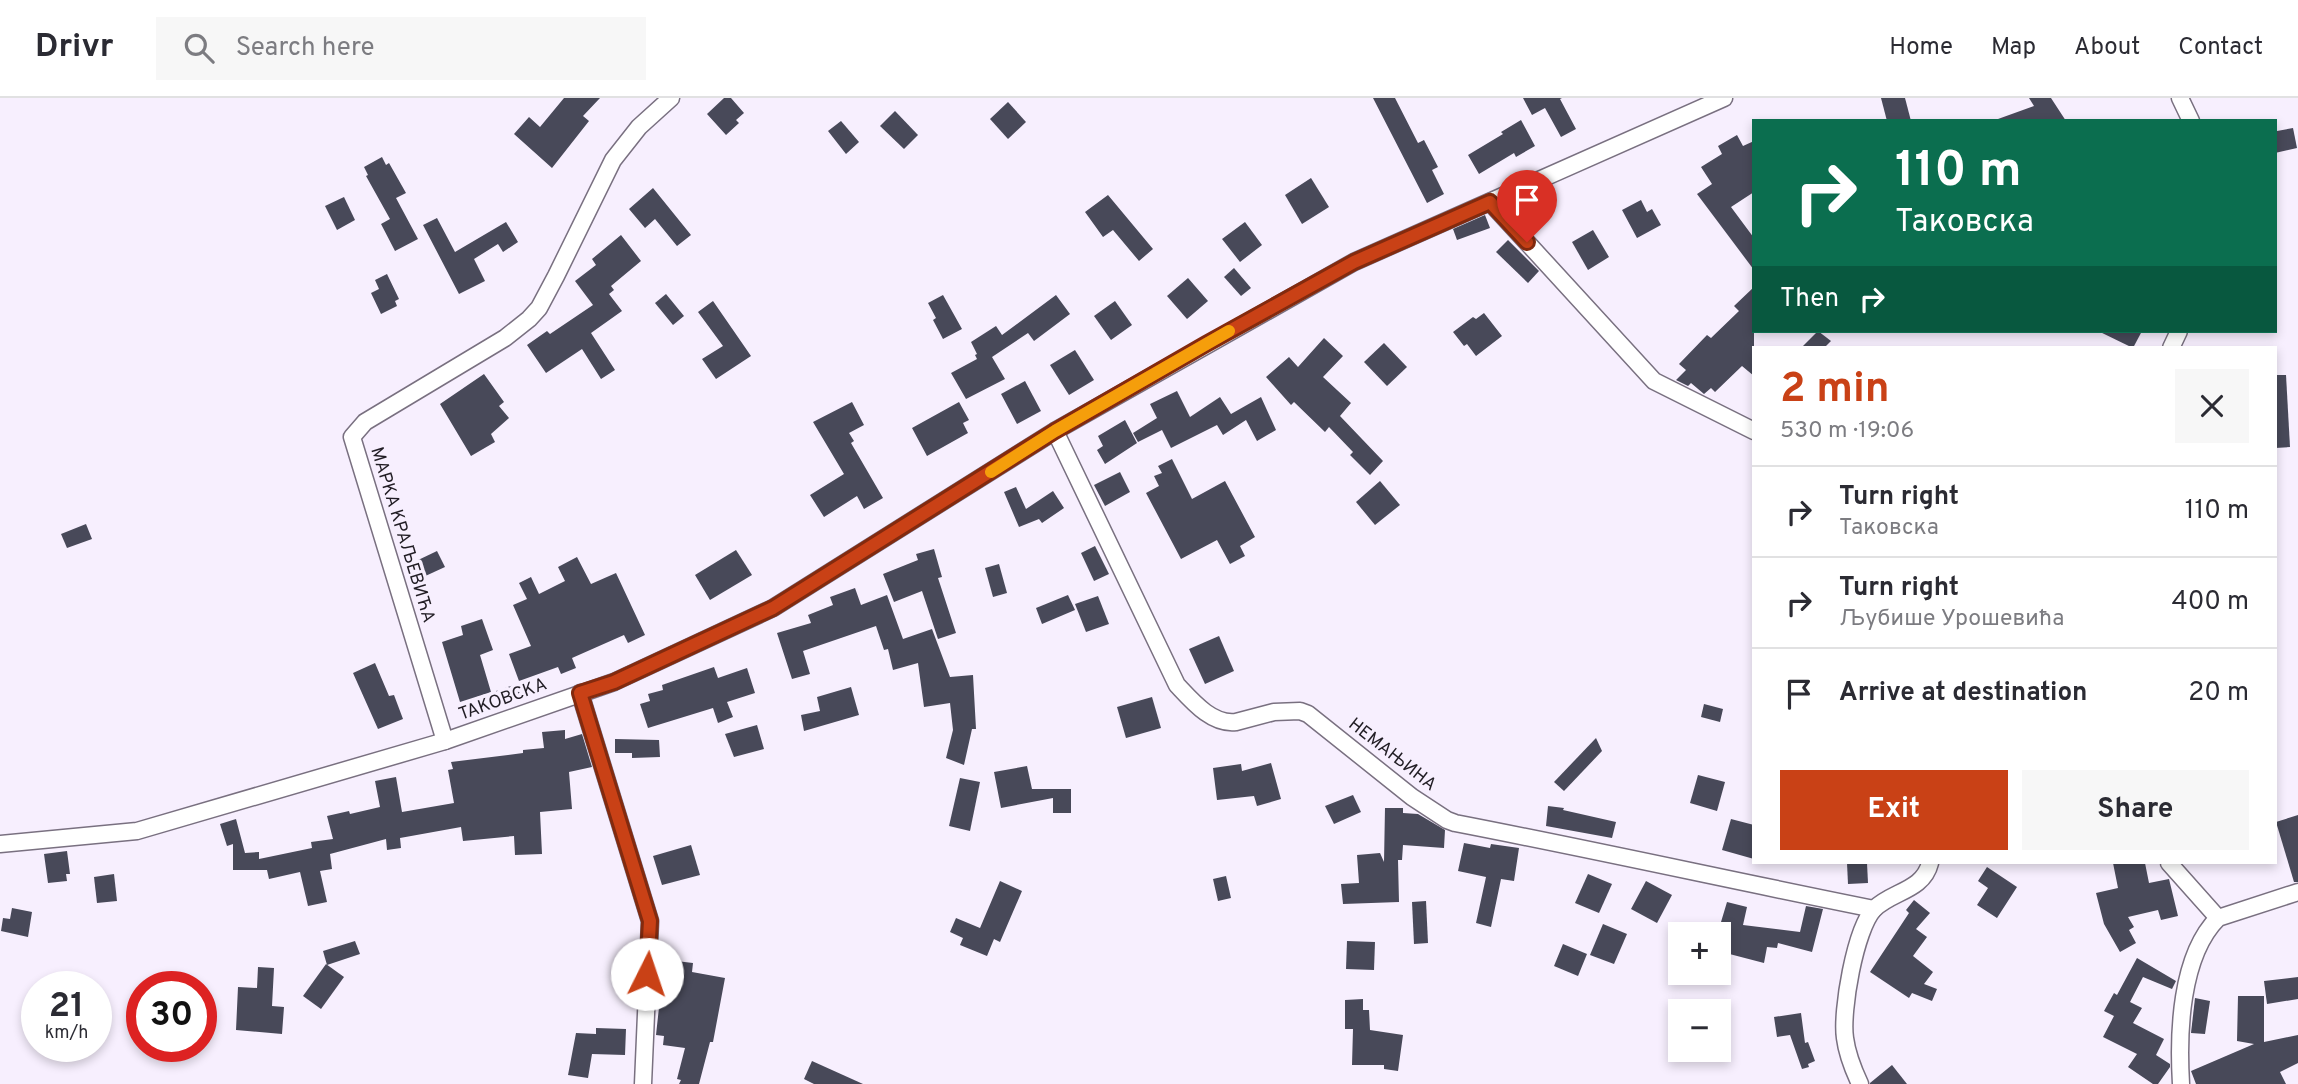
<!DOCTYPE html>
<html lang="en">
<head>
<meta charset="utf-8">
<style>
  body { margin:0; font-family:Overpass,sans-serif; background:#f7f7f7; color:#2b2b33; height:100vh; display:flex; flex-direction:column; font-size:26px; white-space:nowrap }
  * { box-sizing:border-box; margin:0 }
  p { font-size:23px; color:#7c7c81 }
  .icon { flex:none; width:38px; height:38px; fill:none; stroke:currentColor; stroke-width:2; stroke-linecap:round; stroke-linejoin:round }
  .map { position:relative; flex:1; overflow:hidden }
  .details { position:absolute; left:1752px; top:248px; width:525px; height:518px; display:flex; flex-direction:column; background:#fff; border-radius:0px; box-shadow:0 4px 10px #0003 }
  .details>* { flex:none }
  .guide { position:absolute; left:1752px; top:21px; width:525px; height:214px; border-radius:0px; box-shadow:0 4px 10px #0003; background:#0b6e4f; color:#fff; overflow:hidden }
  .controls { position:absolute; left:1668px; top:824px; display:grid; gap:14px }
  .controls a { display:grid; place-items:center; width:63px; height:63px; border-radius:0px; background:#fff; box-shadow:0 4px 10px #0003; font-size:35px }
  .speed { position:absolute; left:21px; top:873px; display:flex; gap:14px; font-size:35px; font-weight:700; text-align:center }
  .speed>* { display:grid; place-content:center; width:91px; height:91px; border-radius:50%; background:#fff; box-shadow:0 4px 10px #0003; line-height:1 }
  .speed small { font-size:18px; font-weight:400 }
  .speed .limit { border:10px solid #d22; background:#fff; color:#111 }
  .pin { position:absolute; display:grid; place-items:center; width:60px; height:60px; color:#fff; margin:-72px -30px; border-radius:50% 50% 50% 0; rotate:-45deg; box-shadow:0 0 7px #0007 }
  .pin .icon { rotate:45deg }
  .me { position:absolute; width:77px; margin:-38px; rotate:4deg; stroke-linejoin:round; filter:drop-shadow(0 0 5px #0008) }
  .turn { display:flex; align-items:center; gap:24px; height:147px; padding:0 28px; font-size:32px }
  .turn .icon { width:91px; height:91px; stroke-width:2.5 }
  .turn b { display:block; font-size:49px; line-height:60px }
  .then { display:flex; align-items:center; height:66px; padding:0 28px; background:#0003; gap:14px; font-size:26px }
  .round { display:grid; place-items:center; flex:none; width:74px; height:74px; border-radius:0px; background:#f7f7f7 }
  .summary { display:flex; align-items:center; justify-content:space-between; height:119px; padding:0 28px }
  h1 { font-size:42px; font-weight:700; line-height:52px; color:#c94116 }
  .primary-button { display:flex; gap:14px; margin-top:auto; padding:14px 28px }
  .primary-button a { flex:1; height:80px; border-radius:0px; background:#c94116; color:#fff; font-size:28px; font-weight:700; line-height:80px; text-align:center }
  .primary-button a+a { background:#f7f7f7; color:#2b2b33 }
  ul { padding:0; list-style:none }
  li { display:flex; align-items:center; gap:21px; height:91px; padding:0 28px; border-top:2px solid #e1e1e2 }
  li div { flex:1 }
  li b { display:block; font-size:26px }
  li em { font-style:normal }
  header { display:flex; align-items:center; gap:42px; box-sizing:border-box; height:98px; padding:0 35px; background:#fff; border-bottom:2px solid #e1e1e2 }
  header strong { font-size:33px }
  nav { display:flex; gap:38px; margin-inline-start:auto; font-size:24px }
  .search { width:490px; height:63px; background:#f7f7f7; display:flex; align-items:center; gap:18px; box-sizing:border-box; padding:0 24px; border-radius:0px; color:#7c7c81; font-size:26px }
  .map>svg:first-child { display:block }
  .building { fill:#484959 }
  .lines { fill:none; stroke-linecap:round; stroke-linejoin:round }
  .minor-casing { stroke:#797080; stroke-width:19 }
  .minor { stroke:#fff; stroke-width:16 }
  .route-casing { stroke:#832a0e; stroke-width:18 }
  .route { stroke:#c94116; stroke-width:12 }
  .slow { stroke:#f59e0b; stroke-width:12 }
  .labels { text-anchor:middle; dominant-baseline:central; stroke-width:7; stroke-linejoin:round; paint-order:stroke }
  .street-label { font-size:18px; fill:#211d24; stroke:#f7effe }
</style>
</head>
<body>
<header>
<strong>Drivr</strong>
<div class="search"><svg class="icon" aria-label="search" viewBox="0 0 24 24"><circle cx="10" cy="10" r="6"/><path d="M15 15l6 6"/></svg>Search here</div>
<nav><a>Home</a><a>Map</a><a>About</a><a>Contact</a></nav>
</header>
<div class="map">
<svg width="2298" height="986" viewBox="0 0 2298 986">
  <rect width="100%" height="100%" fill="#f7effe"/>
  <g class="building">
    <polygon points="564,0 600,0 583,18 589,23 552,70 514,36 529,19 540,29"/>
    <polygon points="724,0 731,0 744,15 736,22 739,25 726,37 707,16"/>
    <polygon points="1373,0 1395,0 1418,45 1424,42 1438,69 1432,72 1444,96 1427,105"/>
    <polygon points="1523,0 1562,0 1560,1 1576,31 1561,39 1545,10 1532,17"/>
    <polygon points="1881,0 1905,0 1911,23 1887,23"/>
    <polygon points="2029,0 2051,0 2066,23 1998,23 1998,21 2034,8"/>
    <polygon points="1008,4 1026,24 1008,41 990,21"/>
    <polygon points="895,13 918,37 904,51 880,28"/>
    <polygon points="1521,22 1535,48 1516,59 1514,55 1479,76 1468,57 1503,36 1501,34"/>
    <polygon points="841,23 859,44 846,56 828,33"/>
    <polygon points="2293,30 2297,50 2275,55 2277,33"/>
    <polygon points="1737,37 1743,48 1754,43 1754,94 1731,109 1754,140 1754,172 1697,96 1712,86 1701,69 1722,56 1718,48"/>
    <polygon points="382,59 386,67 389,65 406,95 396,100 418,141 395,153 381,126 390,121 366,78 368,77 364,69"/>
    <polygon points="1311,80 1329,109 1302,126 1285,97"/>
    <polygon points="653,90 691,137 677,148 655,121 645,130 629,111"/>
    <polygon points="1108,97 1153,151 1139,163 1113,132 1103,139 1085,114"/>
    <polygon points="344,99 355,122 337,132 325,108"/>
    <polygon points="1641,102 1647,114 1652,111 1661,127 1637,140 1622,112"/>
    <polygon points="1485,117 1490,130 1457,142 1453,131"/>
    <polygon points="437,120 455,154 506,124 518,144 503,154 498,146 474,161 485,183 459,196 423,127"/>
    <polygon points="1245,124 1262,147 1240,164 1222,141"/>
    <polygon points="1593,132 1609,159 1588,172 1572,144"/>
    <polygon points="621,137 641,163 611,188 614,192 609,196 622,213 591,235 615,272 601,281 582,251 546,275 527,247 547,233 550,236 593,207 575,183 596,167 592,161"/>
    <polygon points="1508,142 1539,173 1528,185 1496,154"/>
    <polygon points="1234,170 1251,190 1241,198 1224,179"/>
    <polygon points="387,176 399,201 395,203 397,208 381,216 371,195 379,191 375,182"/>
    <polygon points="1188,180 1208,203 1187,221 1167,198"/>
    <polygon points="1754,189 1754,278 1742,268 1715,294 1711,290 1704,296 1691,285 1688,288 1676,282 1686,272 1679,266 1707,237 1711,240 1739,213 1734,208"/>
    <polygon points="666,196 684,218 673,227 655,205"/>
    <polygon points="943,197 962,231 943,241 933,222 936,220 928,205"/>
    <polygon points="1056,197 1070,216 1034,243 1028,235 992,259 1005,281 966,301 951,275 977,261 975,257 977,256 971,244 996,228 1002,237"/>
    <polygon points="713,203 751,258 716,281 702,261 723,248 698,214"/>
    <polygon points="1115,203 1132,227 1111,242 1094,218"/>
    <polygon points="1484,215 1502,238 1476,258 1467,246 1464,248 1453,234 1473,219 1476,221"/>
    <polygon points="1818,233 1831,243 1824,250 1801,250"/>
    <polygon points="2098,233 2142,233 2133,250"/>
    <polygon points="1324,240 1343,258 1323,279 1351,305 1340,318 1383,363 1370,377 1350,357 1353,354 1329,329 1325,334 1294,304 1291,307 1266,279 1289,259 1298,269"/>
    <polygon points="1384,245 1407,269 1387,288 1364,264"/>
    <polygon points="1075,252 1094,282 1069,297 1050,267"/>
    <polygon points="484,276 504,304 499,308 509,320 491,336 495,344 471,358 440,306"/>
    <polygon points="2275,277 2286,277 2290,349 2275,350"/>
    <polygon points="1025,283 1041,313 1017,326 1001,296"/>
    <polygon points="1177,293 1190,319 1220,299 1231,316 1261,299 1276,332 1257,343 1246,322 1223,337 1217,327 1171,350 1162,332 1138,344 1133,335 1157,320 1150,306"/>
    <polygon points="852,304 864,327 849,335 854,343 851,345 883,400 864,411 857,398 824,419 810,397 844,376 813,324"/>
    <polygon points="959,304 969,322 963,325 968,335 927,358 912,330"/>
    <polygon points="1125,322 1137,345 1105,366 1097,352 1103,348 1098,338"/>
    <polygon points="1172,361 1192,401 1225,383 1255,439 1240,448 1245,458 1230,466 1217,442 1181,461 1146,395 1159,388 1154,378 1162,375 1158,368"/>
    <polygon points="1120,374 1130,394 1105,408 1094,387"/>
    <polygon points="1380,383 1400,407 1375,427 1356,404"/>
    <polygon points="1016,389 1026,411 1053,393 1064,410 1042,425 1039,421 1019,429 1004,394"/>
    <polygon points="86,426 92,441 67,450 61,436"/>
    <polygon points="1095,448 1109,476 1094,483 1081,455"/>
    <polygon points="934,451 942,479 938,480 956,535 938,541 922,493 894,504 883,476 918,462 916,456"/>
    <polygon points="736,452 752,477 710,502 695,477"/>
    <polygon points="437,453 445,469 421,480 414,464"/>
    <polygon points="577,459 591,486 616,475 645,537 628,545 624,537 572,560 576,570 561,576 558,569 519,583 509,556 531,548 513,507 527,501 519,485 531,479 539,496 565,483 558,469"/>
    <polygon points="999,466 1007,495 993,499 985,470"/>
    <polygon points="855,490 861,507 887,497 903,541 932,531 950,579 973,577 976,631 972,631 964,667 946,660 953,632 950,605 924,609 918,565 893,572 888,551 884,552 876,528 803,553 810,576 792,581 777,535 811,525 808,517 833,507 830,499"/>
    <polygon points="1068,497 1075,512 1042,526 1036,510"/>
    <polygon points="1098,498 1109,526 1086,534 1075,506"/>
    <polygon points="482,521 493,552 480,557 491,594 460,604 442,544 463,537 461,528"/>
    <polygon points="1219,538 1234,573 1205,586 1189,551"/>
    <polygon points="375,565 389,598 394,597 403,621 378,631 353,575"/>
    <polygon points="714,569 718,580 747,570 755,595 727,604 733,619 718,625 713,610 648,630 640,606 650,603 648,596 663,592 662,587"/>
    <polygon points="517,586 522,601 500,608 496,593"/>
    <polygon points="851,589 859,617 804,633 801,617 820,613 817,599"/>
    <polygon points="1152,599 1161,630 1126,640 1117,609"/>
    <polygon points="1704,606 1723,611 1720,624 1701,619"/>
    <polygon points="757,627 764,651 734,659 725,636"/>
    <polygon points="565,632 565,641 582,636 592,669 569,674 572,711 540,714 542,756 515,757 514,738 463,743 461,729 400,740 401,750 387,752 386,741 330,756 332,771 320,773 327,804 308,808 300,774 269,781 267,772 233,772 233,746 227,748 220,726 236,721 245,755 259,754 259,761 312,750 311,744 333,741 327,718 349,713 350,716 380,709 375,683 396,679 402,714 454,705 448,672 453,671 451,664 523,655 523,652 544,650 542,634"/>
    <polygon points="1596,640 1602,653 1564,693 1554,684"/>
    <polygon points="615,641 659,642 660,659 632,660 632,655 615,655"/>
    <polygon points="1271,665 1281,701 1257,708 1254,698 1217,702 1213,670 1241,666 1242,673"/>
    <polygon points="1027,668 1032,691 1071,691 1071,715 1053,715 1053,700 1001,710 994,674"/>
    <polygon points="1698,677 1725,684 1717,713 1690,705"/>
    <polygon points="960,680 980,684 970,733 949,728"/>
    <polygon points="1353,697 1361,714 1334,726 1325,708"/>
    <polygon points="1548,708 1564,710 1563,712 1616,724 1612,740 1546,728"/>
    <polygon points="1385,710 1403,710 1403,715 1418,716 1445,732 1444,750 1403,747 1402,762 1398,762 1399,804 1343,806 1341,786 1359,785 1357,757 1380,755 1384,764"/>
    <polygon points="2298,717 2298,784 2294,784 2276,724"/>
    <polygon points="1731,721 1754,727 1754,761 1722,752"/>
    <polygon points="1464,745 1490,750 1491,746 1519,750 1514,783 1501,781 1491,829 1476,825 1486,779 1458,773"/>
    <polygon points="691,747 700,777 662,787 653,758"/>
    <polygon points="67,753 70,776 66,776 67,783 48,785 44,756"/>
    <polygon points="1847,765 1867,765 1868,785 1848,786"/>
    <polygon points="2113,765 2145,765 2149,785 2169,781 2178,818 2161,822 2158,812 2128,819 2134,829 2129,832 2136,845 2120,854 2104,826 2096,795 2118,790"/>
    <polygon points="1987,769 2017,789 1997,820 1977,807 1988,790 1978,783"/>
    <polygon points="114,776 117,803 97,805 94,779"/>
    <polygon points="1588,776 1612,786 1599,815 1575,805"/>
    <polygon points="1226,778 1231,800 1218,803 1213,781"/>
    <polygon points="1000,783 1022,793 1000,844 994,841 987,858 960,847 963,840 950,834 956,820 980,830"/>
    <polygon points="1646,783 1672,797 1657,825 1631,811"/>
    <polygon points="1914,802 1930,815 1916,831 1927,839 1913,858 1933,874 1924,886 1937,891 1932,903 1912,895 1909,900 1870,874 1909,815 1906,812"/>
    <polygon points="1426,803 1428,845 1414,846 1412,804"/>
    <polygon points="1727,804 1747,809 1743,827 1800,834 1806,808 1823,811 1812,854 1778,845 1777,850 1767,849 1764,865 1718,853 1718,834"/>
    <polygon points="12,810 32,814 28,839 1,833 3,820 10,821"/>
    <polygon points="1603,826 1627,836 1614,866 1590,857"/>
    <polygon points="355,843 360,856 327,867 323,853"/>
    <polygon points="1347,843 1375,844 1374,872 1346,871"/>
    <polygon points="1563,846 1587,856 1578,878 1554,868"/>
    <polygon points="2137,860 2176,883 2172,891 2143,879 2130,904 2142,910 2133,925 2164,941 2156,957 2170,966 2170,969 2158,986 2153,986 2128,969 2137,956 2103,939 2114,918 2104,913 2114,895 2117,897"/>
    <polygon points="659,861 693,865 692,874 725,880 713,944 710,944 699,986 679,986 681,982 677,981 685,950 663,947 664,938 656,937 661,891 658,891"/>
    <polygon points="326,866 344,879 321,911 303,898"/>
    <polygon points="258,869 274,870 272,908 284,909 282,936 236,932 238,889 257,890"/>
    <polygon points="2298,879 2298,901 2267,906 2264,883"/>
    <polygon points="2238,898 2264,898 2264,944 2298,937 2298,965 2280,974 2286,986 2196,986 2191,973 2254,946 2237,943"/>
    <polygon points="2195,900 2210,903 2205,936 2191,935"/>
    <polygon points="1363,901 1363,912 1369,912 1370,932 1403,937 1398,973 1384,971 1384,967 1352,967 1353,931 1345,931 1345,902"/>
    <polygon points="1801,915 1805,945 1808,944 1815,963 1808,966 1809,969 1802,971 1790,937 1777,939 1774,919"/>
    <polygon points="596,930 626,931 625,957 592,956 588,980 568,977 576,935 596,936"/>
    <polygon points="812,963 863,986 814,986 804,981"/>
    <polygon points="1892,967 1907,986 1870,986 1870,985"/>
  </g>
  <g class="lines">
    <defs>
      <g id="minor">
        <polyline points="2180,0 2191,23"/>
        <polyline points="1490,104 1654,283 1754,333"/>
        <polyline points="2171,250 2179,233"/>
        <path d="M1055,333l122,254c15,16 35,40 59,37l38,-10 26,-1 8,3 104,83 35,23 8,3c140,27 279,58 419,86"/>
        <polyline points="580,595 650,823 643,986"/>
        <polyline points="445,643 352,339 365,324 505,240 529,221 539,210 556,178 613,62 639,29 671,0"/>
        <polyline points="0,746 137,733 445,643 614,584 773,510 1055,333 1354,164 1724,0"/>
        <polyline points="2169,765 2218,820"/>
        <path d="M1860,986c-7,-15 -13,-30 -15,-46 -4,-26 10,-109 29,-129 18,-18 49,-18 56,-46"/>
        <path d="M2181,986c-3,-50 -1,-128 37,-166l80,-26"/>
      </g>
    </defs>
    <use href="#minor" class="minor-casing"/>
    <use href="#minor" class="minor"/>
  </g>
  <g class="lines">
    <defs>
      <polyline id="route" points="647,876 650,823 580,595 614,584 773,510 1055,333 1206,246 1354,164 1490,104 1527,144"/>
    </defs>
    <use href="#route" class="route-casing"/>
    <use href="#route" class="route"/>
    <polyline class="slow" points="991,374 1055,333 1229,233"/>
  </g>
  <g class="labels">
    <g class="street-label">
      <text transform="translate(402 437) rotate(73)">МАРКА КРАЉЕВИЋА</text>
      <text transform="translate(503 602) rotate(-20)">ТАКОВСКА</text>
      <text transform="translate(1392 657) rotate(38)">НЕМАЊИНА</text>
    </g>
  </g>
</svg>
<div class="controls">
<a>+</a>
<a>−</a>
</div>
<div class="speed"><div>21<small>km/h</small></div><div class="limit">30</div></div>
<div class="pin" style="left:1527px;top:144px;background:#d93025"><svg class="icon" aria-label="arrive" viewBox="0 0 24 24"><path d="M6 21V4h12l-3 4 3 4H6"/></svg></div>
<svg class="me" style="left:647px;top:876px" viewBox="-20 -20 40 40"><circle r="19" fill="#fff"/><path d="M0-13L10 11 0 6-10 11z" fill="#c94116"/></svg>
<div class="guide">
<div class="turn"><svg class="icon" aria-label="right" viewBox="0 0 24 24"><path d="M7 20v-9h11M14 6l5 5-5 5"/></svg><div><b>110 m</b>Таковска</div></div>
<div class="then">Then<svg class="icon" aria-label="right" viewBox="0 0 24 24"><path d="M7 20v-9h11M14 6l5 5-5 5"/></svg></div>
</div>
<section class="details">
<div class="summary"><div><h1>2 min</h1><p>530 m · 19:06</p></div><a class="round"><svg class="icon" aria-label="close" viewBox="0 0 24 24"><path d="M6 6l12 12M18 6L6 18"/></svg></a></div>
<ul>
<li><svg class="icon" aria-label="right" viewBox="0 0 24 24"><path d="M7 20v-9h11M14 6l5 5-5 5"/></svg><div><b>Turn right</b><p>Таковска</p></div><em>110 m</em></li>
<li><svg class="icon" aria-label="right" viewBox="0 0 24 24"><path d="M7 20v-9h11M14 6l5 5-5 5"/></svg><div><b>Turn right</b><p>Љубише Урошевића</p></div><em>400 m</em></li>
<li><svg class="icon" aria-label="arrive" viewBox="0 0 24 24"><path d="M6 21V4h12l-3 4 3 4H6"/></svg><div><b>Arrive at destination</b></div><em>20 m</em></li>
</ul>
<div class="primary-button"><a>Exit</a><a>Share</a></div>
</section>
</div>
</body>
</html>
